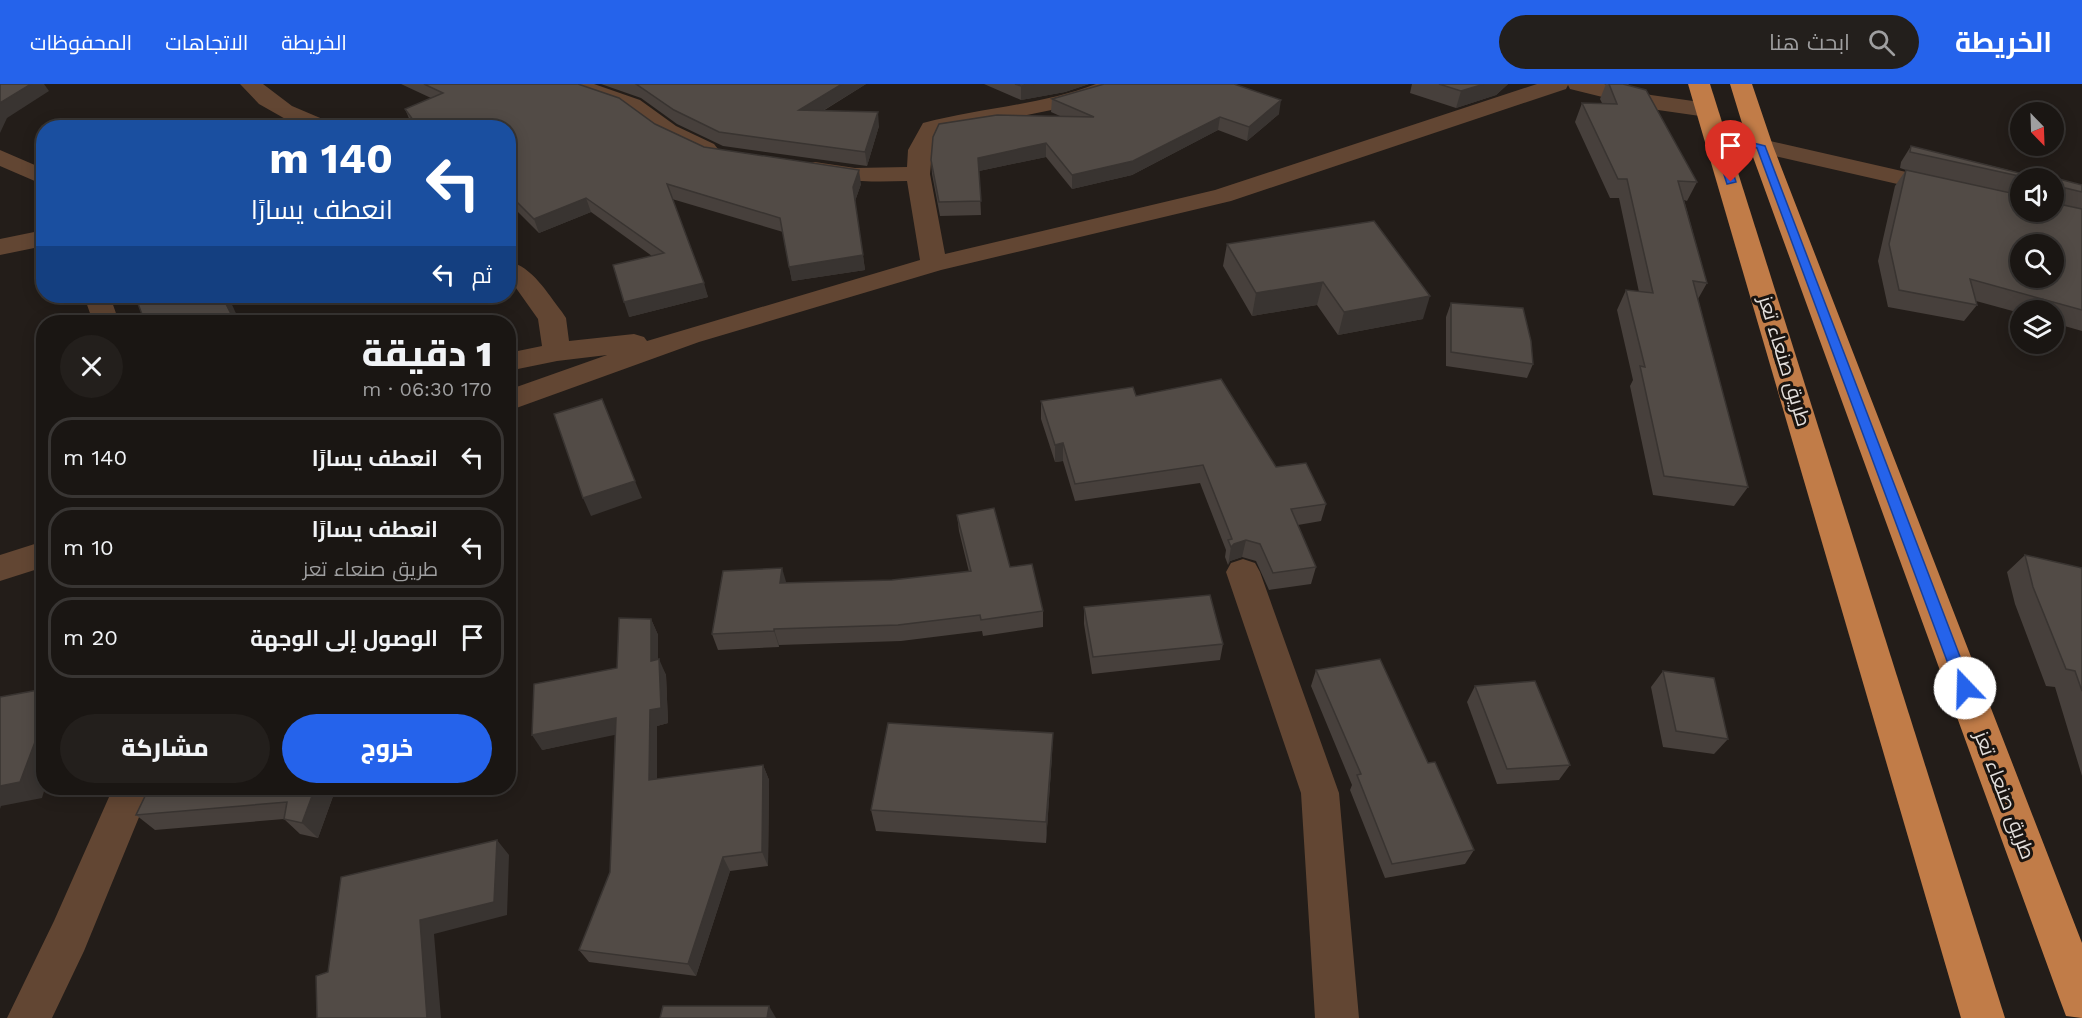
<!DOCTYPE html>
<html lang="ar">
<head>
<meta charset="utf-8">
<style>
  body { margin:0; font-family:"Work Sans",Cairo,sans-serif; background:#231f1c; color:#f1f3f6; direction:rtl; height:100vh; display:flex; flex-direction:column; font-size:22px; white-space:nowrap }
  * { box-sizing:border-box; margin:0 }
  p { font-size:20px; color:#9f9fa0 }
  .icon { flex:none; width:33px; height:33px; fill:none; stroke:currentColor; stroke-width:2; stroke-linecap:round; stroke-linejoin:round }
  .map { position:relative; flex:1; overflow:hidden; direction:ltr }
  .sheet { position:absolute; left:36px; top:231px; width:480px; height:480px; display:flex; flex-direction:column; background:#1a1613; border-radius:24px; box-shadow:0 3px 15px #0003,0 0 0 2px #383533; direction:rtl }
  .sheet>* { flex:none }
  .top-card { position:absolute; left:36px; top:36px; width:480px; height:183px; border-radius:24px; box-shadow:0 3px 15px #0003,0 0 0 2px #383533; direction:rtl; background:#1a4fa0; color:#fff; overflow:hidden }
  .needle { width:39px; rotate:157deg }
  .buttons { position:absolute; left:2010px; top:18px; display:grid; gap:12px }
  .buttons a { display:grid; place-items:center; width:54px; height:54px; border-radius:50%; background:#1a1613; box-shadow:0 3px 15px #0003,0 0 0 2px #383533; font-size:30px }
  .pin { position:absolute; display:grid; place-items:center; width:51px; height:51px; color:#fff; margin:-62px -26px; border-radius:50% 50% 50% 0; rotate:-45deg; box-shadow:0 0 6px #0007 }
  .pin .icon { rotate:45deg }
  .me { position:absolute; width:66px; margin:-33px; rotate:339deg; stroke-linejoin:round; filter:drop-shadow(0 0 4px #0008) }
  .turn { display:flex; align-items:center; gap:21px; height:126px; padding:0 24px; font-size:27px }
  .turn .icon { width:78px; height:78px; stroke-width:2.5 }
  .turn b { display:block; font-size:42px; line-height:51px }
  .then { display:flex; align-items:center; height:57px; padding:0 24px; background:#0003; gap:12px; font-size:22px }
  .round { display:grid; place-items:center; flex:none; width:63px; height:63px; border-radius:32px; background:#231f1c }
  .summary { display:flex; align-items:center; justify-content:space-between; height:102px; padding:0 24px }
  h1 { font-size:36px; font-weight:800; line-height:45px }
  .action { display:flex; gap:12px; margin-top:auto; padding:12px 24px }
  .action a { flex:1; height:69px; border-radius:36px; background:#2563eb; color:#fff; font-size:24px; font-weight:800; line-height:69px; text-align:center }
  .action a+a { background:#231f1c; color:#f1f3f6 }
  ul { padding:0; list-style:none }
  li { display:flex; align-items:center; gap:18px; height:81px; margin:0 12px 9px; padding:0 12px; border:3px solid #383533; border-radius:24px }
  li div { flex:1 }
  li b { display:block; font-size:22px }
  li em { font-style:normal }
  header { display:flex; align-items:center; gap:36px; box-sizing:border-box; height:84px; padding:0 30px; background:#2563eb; color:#fff }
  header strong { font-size:28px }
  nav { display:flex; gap:33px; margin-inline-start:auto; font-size:21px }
  .search { width:420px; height:54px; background:#231f1c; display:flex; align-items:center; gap:15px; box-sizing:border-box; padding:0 21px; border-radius:33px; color:#9f9fa0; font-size:22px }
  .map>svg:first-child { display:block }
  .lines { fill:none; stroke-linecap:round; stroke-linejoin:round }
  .minor { fill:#624633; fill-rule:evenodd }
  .highway { fill:#c17c48; fill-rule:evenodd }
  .wall { fill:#47403c; fill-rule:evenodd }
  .shaded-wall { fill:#393431 }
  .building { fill:#524b46; stroke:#393431; stroke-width:1.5; fill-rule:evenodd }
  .route { fill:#2563eb; stroke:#184099; stroke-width:1.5 }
  .labels { text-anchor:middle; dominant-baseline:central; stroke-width:6; stroke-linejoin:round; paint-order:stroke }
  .street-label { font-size:20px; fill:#e3dfdc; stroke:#1a1410 }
</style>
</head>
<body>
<header>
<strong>الخريطة</strong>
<div class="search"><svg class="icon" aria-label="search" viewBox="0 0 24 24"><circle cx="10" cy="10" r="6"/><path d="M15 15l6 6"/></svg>ابحث هنا</div>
<nav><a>الخريطة</a><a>الاتجاهات</a><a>المحفوظات</a></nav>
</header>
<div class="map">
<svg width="2082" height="934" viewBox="0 0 2082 934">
  <rect width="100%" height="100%" fill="#231d19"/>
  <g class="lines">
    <g class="minor">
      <polygon points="240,0 263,0 292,22 332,39 335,44 302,44 296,41 259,20"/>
      <path d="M562,0h32l46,16 36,26 38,18 4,5 -4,5c-30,8 -65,-32 -91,-45 -18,-9 -39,-14 -58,-20z"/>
      <path d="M1096,0h31l-3,5 -53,17 -131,27 -8,17 -2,24 15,80 270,-64 322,-106h67l47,11 56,8 8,2 3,5 -3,5 -8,2 -56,-8 -81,-20 -2,-4 -2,4 -335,112 -290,69 -242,72 -191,69v-21l99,-35 -50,6 -49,10v-18l34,-7 -4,-27 -22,-31 -8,-6v-21c25,6 39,32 54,51l4,6 3,23 65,-7 10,3 3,4 273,-81 -13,-79c-34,1 -67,1 -100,-7l-4,-5 4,-5 8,-2 40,6 52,-1 1,-17 15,-27c57,-15 118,-18 173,-39z"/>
      <polygon points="1761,55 2020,114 2020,128 2023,128 2020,128 1753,67 1749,62 1753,57"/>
      <polygon points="0,66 44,85 44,101 0,82"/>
      <polygon points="44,146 44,162 0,171 0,155"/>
      <polygon points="84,212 110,212 119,238 93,238"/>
      <polygon points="44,457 44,483 0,497 0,471"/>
      <polygon points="1243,475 1255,479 1260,488 1339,709 1359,934 1315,934 1301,709 1226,488 1231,479"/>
      <polygon points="113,704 151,704 84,867 52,934 7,934 54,837"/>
    </g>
    <g class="highway">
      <polygon points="1688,0 1710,0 2005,934 1961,934"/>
      <polygon points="1730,0 1752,0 1773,62 2082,859 2082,934 2066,932 2060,916 1749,62"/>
    </g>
  </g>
  <g class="wall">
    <polygon points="401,0 578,0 655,40 704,63 861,100 855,117 865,186 792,197 783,148 672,115 708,213 629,233 652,172 591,128 539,149 508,118 508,44 415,44 411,39 405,25 431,14"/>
    <polygon points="601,0 866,0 823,27 879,42 867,82 723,62 677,40 641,14"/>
    <polygon points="984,0 1089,0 1065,8 1021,16"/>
    <polygon points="1412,0 1508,0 1496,11 1456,24 1410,9"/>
    <polygon points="1606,0 1629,0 1628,1 1697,98 1687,117 1684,116 1707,199 1698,215 1748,403 1734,422 1653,411 1630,302 1633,296 1617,226 1626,206 1639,208 1619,114 1610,114 1575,38 1582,19 1602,19 1600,15"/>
    <polygon points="1052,15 1279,30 1247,57 1218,46 1132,91 1072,105 1046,73 979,87 981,131 940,132 932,90 931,76 1060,32 1051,28"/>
    <path d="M1911,62l122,30 3,-3 46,12v146l-28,-8v-13h-34v3l-44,-12 1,4 -13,16 -76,-14 -10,-46 17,-75 11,-16 -6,-2 1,-6zM2020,94h34v34h-34z"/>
    <polygon points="1227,160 1423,235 1338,251 1317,221 1252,232 1223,182"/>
    <polygon points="1451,219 1533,280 1527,294 1446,282 1446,233"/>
    <polygon points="1136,312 1276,383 1326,420 1321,437 1298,441 1316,483 1311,500 1269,506 1256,477 1242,473 1230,477 1228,481 1225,473 1226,466 1200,399 1075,417 1063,377 1055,378 1041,335 1041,317"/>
    <polygon points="957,431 1010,483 1043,527 1043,543 983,552 982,547 901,557 779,561 779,563 718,566 712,550 786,499 892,496 969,488 959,447"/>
    <polygon points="2025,471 2082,484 2082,692 2055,603 2046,602 2015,520 2007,488"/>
    <polygon points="1084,523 1223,560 1220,576 1092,590 1084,540"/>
    <polygon points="651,535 658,551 658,576 666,591 668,639 657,642 657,695 763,681 769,696 768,782 730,787 696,892 589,878 579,866 610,788 615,650 542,666 617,584"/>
    <polygon points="1316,586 1428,679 1474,766 1465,780 1385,794 1350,706 1352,701 1311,602"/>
    <polygon points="1663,587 1728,655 1714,670 1663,663 1651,603"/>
    <polygon points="1475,602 1570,681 1559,696 1497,700 1467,618"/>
    <polygon points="1052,671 1046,759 876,747 871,726"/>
    <polygon points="149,704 336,704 318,754 300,750 284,735 155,746 136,731"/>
  </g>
  <g class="shaded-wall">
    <polygon points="31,0 44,0 49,7 7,34 0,49 0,19"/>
    <polygon points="842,0 866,0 801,40 799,26"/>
    <polygon points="1035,0 1089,0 1065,8 1021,16 1021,2"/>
    <polygon points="1484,0 1508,0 1496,11 1456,24 1461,7"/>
    <polygon points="1281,16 1279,30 1247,57 1249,43"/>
    <polygon points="878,28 879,42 867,82 865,68"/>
    <polygon points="1220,33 1218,46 1132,91 1072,105 1072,91"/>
    <polygon points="1046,59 1046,73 979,87 978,74"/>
    <polygon points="859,86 861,100 855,117 853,103"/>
    <polygon points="586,114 591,128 539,149 534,135"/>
    <polygon points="863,171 865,186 792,197 789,183"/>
    <polygon points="1323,198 1317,221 1252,232 1256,209"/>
    <polygon points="704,199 708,213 629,233 624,218"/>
    <polygon points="222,212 228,212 240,238 235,238"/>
    <polygon points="1430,212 1423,235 1338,251 1344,228"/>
    <polygon points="1063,359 1063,377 1055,378 1055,361"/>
    <polygon points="635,397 642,414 591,432 583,414"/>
    <polygon points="1246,456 1242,473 1230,477 1228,481 1231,463 1234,460"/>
    <polygon points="782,484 787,501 780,499"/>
    <polygon points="651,535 658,551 658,593 651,577"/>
    <polygon points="774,545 779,561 779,563 774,547"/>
    <polygon points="659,575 666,591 668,639 657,642 657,710 649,696 650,626"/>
    <polygon points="44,634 44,704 45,704 42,714 1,722 0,725 0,702"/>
    <polygon points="616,634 624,649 542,666 532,651"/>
    <polygon points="1053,649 1052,671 1046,759 1046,738"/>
    <polygon points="763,681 769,696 768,782 762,768"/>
    <polygon points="315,704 336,704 318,754 302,739"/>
    <polygon points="497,756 509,771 507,831 434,850 441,934 427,934 420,836"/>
    <polygon points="723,773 730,787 696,892 688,880"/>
    <polygon points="769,922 776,934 767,934"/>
  </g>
  <g class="building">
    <polygon points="0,0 31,0 0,19"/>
    <polygon points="424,0 578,0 619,14 655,40 704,63 859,86 853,103 863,171 789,183 780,134 667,100 704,199 624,218 613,181 664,169 586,114 534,135 508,109 508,44 419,44 405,25 443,9"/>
    <polygon points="636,0 842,0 799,26 878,28 865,68 719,48 674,26"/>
    <polygon points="1015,0 1035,0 1021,2"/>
    <polygon points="1104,0 1234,0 1281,16 1249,43 1220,33 1133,77 1072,91 1046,59 978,74 981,117 939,118 931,76 933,53 939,40 997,31 1094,33 1052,15"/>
    <polygon points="1439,0 1484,0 1461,7"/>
    <polygon points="1609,0 1623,0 1646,6 1697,98 1678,97 1707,199 1693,197 1748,403 1664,392 1640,282 1645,283 1626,206 1653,209 1627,95 1618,95 1582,19 1617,20"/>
    <polygon points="1911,62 2035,93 2036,89 2082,101 2082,108 2065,104 2064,109 2054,110 2054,94 2028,94 1910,68"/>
    <path d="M1906,86l114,25v17h34v-9l28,6v101l-112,-31 7,26 -78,-15 -10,-46zM2020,160h34v34h-34z"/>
    <polygon points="1374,137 1430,212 1344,228 1323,198 1256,209 1227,160"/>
    <polygon points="135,212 222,212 235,238 145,238"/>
    <polygon points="1451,219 1523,224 1531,257 1533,280 1451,268"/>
    <polygon points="1221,295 1276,383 1306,379 1326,420 1291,425 1316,483 1273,489 1260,460 1246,456 1234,460 1231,463 1228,456 1232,455 1203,381 1075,400 1063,359 1055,361 1041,317 1133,303 1136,312"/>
    <polygon points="602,315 635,397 583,414 554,330"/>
    <polygon points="994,424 1010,483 1032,480 1043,527 981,536 980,531 898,541 774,545 774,547 712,550 723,487 782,484 780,499 892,496 971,487 957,431"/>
    <polygon points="2025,471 2082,484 2082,607 2075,587 2066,585 2033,503"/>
    <polygon points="1210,511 1223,560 1093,573 1084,523"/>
    <polygon points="619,534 651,535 651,577 659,575 661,624 650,626 649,696 763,681 762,768 723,773 688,880 579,866 610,788 616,634 532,651 534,600 617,584"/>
    <polygon points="1380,575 1428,679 1435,678 1474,766 1392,780 1357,691 1361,690 1316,586"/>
    <polygon points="1663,587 1714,594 1728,655 1676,647"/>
    <polygon points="1535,597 1570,681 1507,685 1475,602"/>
    <polygon points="44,605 44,634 20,698 0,702 0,613"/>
    <polygon points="888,639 1053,649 1046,738 871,726"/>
    <polygon points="149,704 315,704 302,739 284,735 287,718 136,731"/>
    <polygon points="497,756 494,818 420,836 427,934 317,934 316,892 328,888 341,793"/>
    <polygon points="663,922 769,922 767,934 660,934"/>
  </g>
  <polygon class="route" points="1717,50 1765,62 1972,604 1970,609 1965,611 1959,609 1957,604 1757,64 1723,57 1736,98 1727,100 1712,53"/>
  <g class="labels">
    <g class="street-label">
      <text transform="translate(1785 277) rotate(73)">طريق صنعاء تعز</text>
      <text transform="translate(2005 711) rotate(69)">طريق صنعاء تعز</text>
    </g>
  </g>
</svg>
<div class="buttons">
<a><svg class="needle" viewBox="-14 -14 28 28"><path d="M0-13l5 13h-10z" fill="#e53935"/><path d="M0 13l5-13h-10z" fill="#9f9fa0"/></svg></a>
<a><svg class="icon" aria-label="sound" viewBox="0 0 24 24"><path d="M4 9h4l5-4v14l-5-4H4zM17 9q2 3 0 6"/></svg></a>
<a><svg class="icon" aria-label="search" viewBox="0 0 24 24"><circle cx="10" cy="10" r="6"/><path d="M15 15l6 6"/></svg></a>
<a><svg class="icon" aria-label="layers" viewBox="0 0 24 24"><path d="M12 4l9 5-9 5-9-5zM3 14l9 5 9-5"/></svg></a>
</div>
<div class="pin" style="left:1731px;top:98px;background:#d93025"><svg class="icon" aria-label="arrive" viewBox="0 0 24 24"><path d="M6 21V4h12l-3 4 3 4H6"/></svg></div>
<svg class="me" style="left:1965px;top:604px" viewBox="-20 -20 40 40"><circle r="19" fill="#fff"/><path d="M0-13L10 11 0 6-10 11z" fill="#2563eb"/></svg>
<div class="top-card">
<div class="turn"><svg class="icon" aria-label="left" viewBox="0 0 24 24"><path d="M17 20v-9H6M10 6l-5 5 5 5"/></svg><div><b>140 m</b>انعطف يسارًا</div></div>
<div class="then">ثم<svg class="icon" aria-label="left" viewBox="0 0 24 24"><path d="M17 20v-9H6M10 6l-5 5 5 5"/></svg></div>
</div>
<section class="sheet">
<div class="summary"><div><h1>1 دقيقة</h1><p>170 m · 06:30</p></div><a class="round"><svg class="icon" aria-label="close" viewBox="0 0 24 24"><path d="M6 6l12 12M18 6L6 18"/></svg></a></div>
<ul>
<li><svg class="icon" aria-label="left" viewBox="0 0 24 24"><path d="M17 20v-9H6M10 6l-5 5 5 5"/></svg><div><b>انعطف يسارًا</b></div><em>140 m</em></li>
<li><svg class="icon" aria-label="left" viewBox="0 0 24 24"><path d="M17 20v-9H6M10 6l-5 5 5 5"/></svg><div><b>انعطف يسارًا</b><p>طريق صنعاء تعز</p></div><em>10 m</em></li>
<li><svg class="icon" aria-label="arrive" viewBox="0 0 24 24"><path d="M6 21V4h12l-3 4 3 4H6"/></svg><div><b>الوصول إلى الوجهة</b></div><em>20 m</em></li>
</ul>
<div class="action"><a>خروج</a><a>مشاركة</a></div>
</section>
</div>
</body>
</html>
